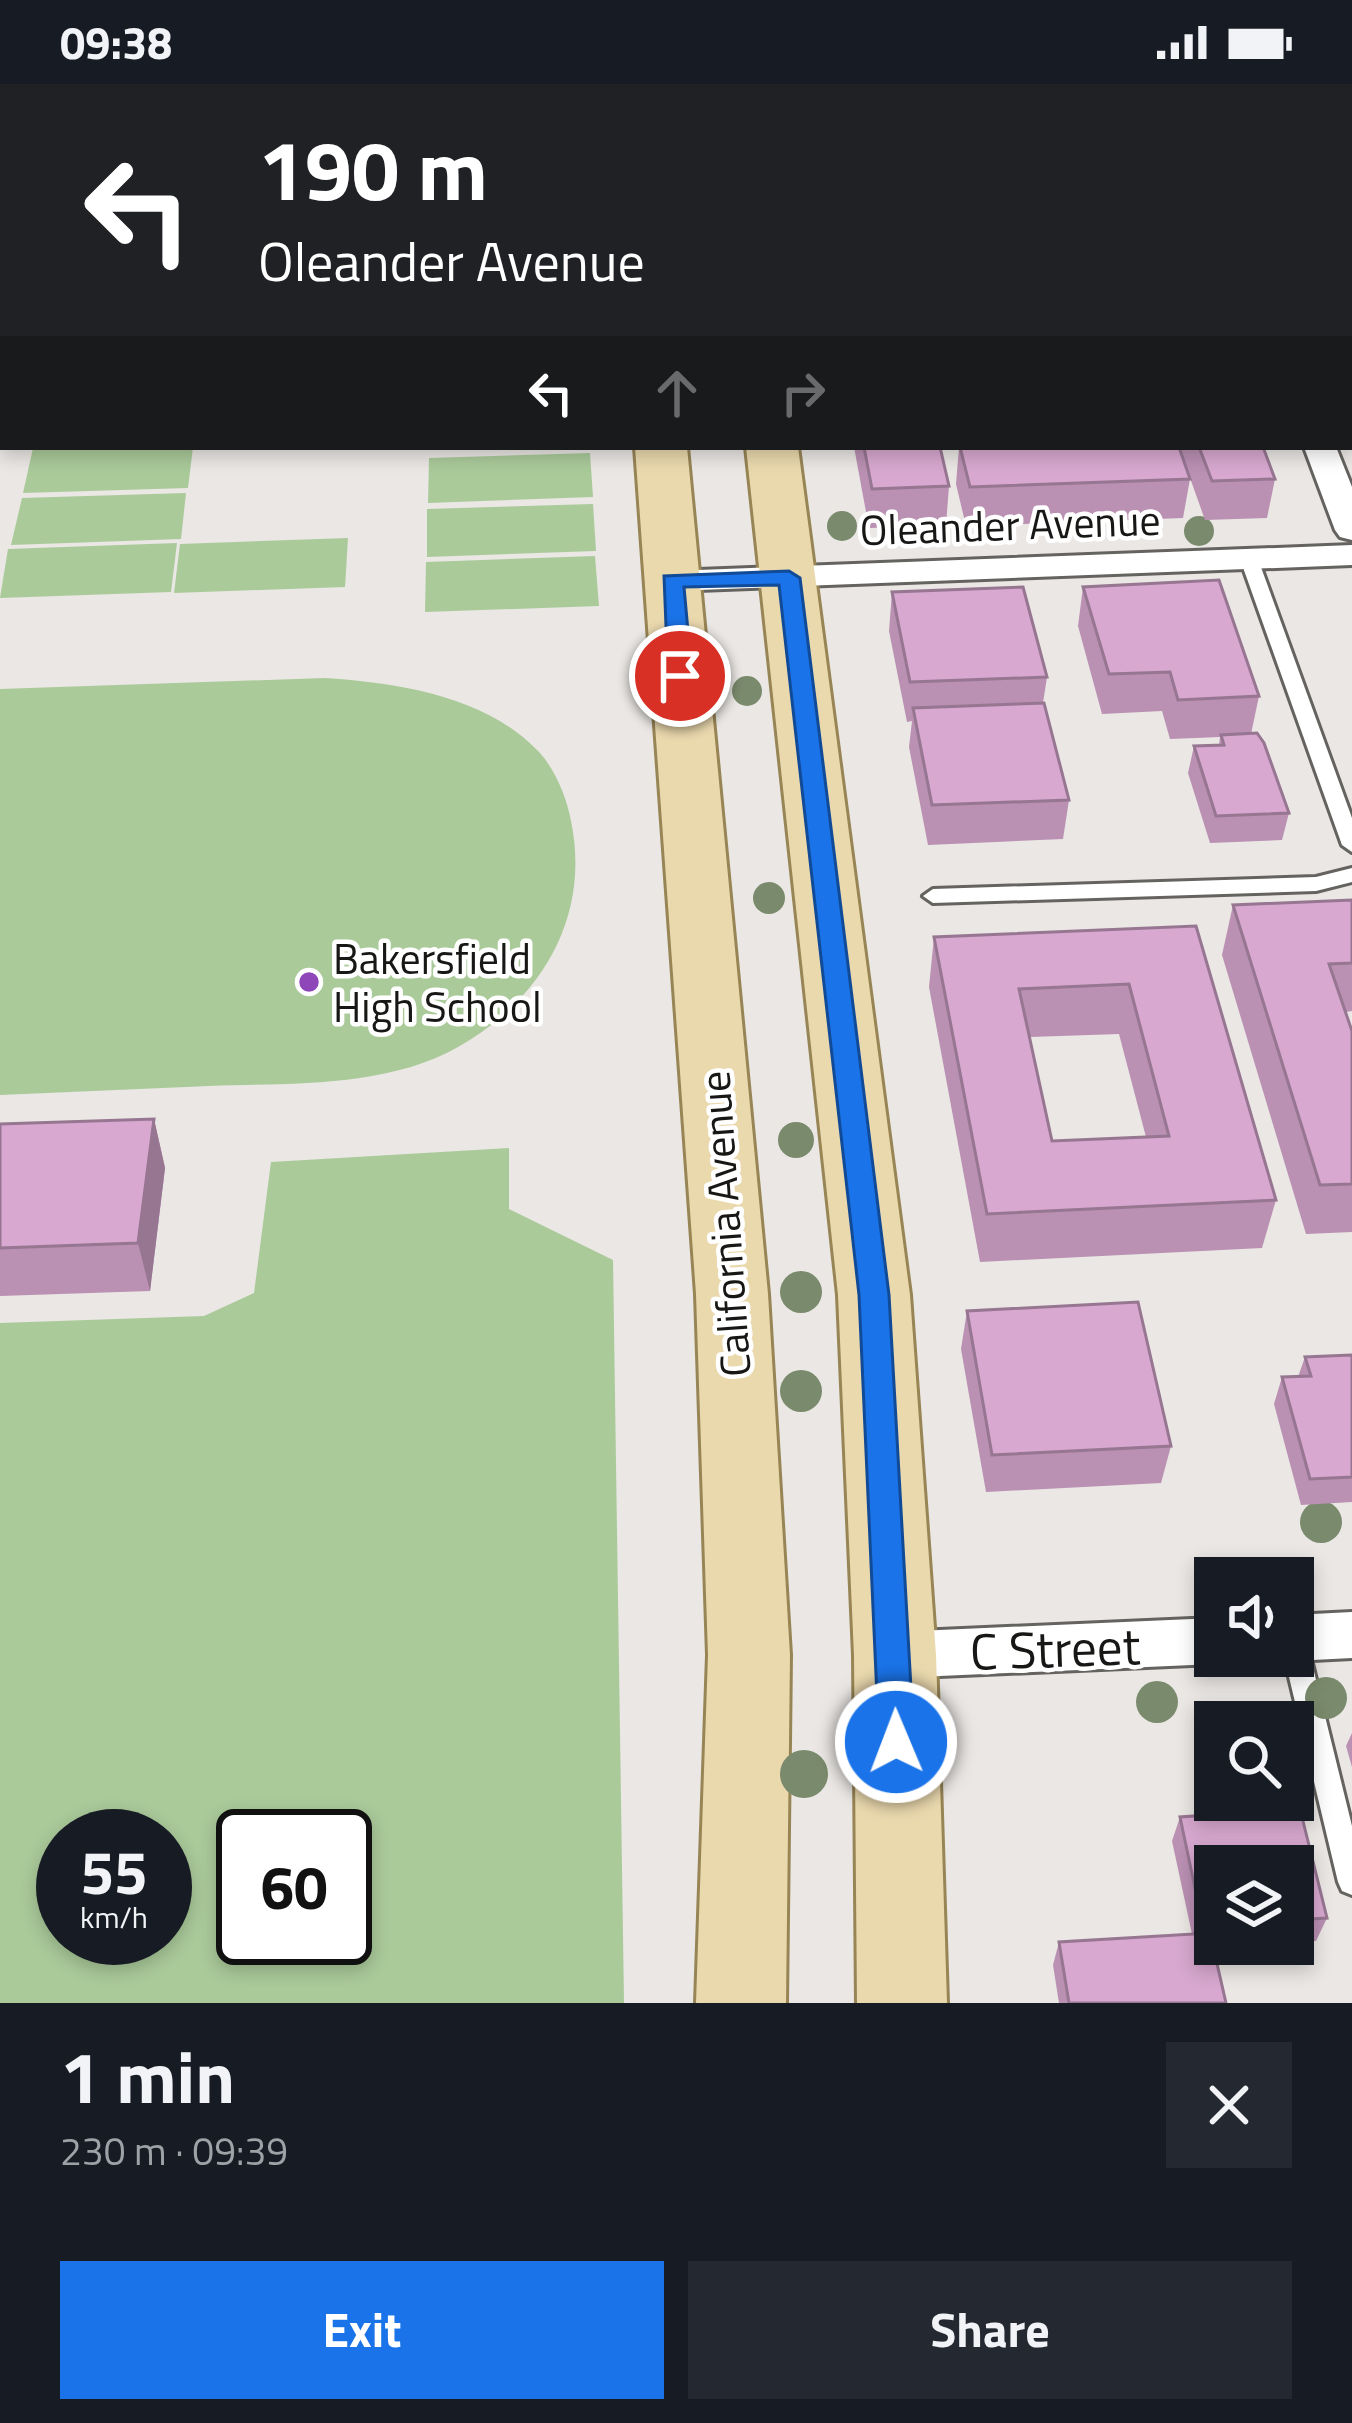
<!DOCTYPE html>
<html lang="en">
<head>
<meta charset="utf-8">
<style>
  body { margin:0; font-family:"Titillium Web",sans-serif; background:#242831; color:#f1f3f6; height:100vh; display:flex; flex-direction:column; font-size:45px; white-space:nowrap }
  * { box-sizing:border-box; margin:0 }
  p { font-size:39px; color:#9ea1a6 }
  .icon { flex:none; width:66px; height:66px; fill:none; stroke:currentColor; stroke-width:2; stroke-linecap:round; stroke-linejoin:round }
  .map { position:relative; height:1919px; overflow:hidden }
  .side { display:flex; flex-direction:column; background:#171b24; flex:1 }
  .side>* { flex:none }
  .guide { position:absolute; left:0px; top:0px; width:1353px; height:366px; box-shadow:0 6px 18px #0003; background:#202124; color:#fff; overflow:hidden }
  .buttons { position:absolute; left:1194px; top:1473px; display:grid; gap:24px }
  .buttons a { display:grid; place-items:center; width:120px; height:120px; border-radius:0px; background:#171b24; box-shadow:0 6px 18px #0003; font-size:60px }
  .speed { position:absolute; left:36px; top:1725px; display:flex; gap:24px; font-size:60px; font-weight:700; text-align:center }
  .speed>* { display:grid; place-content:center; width:156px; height:156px; border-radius:50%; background:#171b24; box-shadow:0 6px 18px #0003; line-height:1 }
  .speed small { font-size:30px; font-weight:400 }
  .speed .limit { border:6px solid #111; border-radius:18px; background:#fff; color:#111 }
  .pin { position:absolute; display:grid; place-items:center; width:102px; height:102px; color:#fff; margin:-51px; border:6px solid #fff; border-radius:50%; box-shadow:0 3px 12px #0007 }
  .me { position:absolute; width:132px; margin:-66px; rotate:359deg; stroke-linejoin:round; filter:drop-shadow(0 0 9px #0008) }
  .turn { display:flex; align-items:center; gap:42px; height:252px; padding:0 60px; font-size:54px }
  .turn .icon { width:156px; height:156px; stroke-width:2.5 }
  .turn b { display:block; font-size:84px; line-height:102px }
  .lanes { display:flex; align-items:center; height:114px; padding:0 60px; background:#0003; justify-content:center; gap:60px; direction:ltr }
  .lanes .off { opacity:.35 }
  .round { display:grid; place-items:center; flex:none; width:126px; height:126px; border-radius:0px; background:#242831 }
  .head { display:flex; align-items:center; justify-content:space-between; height:204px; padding:0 60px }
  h1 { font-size:72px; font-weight:700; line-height:90px }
  .button { display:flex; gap:24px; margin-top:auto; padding:24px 60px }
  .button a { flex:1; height:138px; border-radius:0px; background:#1a73e8; color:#fff; font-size:48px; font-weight:700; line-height:138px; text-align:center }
  .button a+a { background:#242831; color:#f1f3f6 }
  .status { display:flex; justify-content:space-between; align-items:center; height:84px; padding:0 60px; background:#171b24; direction:ltr }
  .status svg { height:33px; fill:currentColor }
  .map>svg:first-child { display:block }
  .green { fill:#aaca9a; fill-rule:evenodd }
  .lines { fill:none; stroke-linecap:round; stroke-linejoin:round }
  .lane-casing { stroke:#656360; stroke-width:6 }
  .street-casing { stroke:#656360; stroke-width:6 }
  .primary-casing { stroke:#988555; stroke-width:6 }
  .lane { fill:#fff; fill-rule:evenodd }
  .street { fill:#fff; fill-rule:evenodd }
  .primary { fill:#ebd9ae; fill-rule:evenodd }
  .tree { fill:#7a8a6c }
  .wall { fill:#ba90b3; fill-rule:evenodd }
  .shaded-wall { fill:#977692 }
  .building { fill:#d8a8d0; stroke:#977692; stroke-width:3; fill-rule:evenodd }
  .route { fill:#1a73e8; stroke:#114b97; stroke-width:3 }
  .poi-dot { fill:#8e46b9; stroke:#fff; stroke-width:4.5 }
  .labels { text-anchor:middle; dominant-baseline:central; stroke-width:9; stroke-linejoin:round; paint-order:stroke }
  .street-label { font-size:42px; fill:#171715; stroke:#fff }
  .poi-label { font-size:42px; fill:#171715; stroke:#fff; text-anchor:start }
  .near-street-label { font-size:51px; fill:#171715; stroke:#fff }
</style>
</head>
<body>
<div class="status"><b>09:38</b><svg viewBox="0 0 49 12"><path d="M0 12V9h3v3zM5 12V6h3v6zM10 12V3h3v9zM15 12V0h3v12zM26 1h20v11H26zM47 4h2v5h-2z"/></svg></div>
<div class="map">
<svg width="1352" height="1919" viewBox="0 0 1352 1919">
  <rect width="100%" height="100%" fill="#eae7e4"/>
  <g class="green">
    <polygon points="193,363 188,404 23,409 33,364"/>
    <polygon points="590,369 593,413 428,419 429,374"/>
    <polygon points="186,409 181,455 11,461 22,414"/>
    <polygon points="593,420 596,467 427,473 427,425"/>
    <polygon points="348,454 345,503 174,509 180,460"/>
    <polygon points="177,459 171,508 0,514 8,465"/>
    <polygon points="595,472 599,522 425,528 426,478"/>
    <path d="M325,594c71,5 158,17 211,71 18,17 31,49 35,72 20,96 -30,179 -113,226 -72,41 -168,36 -249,39 -70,3 -139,6 -209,9v-406z"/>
    <path d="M509,1064v61l104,51 11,743h-624v-680l204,-7 50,-23 17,-131zM63,1752h102v102h-102zM243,1752h102v102h-102z"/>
  </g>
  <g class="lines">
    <defs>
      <g id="lane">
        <polygon points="1249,470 1258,475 1352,734 1352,768 1342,761 1240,475"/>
        <polygon points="1352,784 1352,798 1316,807 933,819 923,812 933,805 1316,793"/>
        <polygon points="1293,1544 1302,1547 1306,1555 1352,1742 1352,1811 1342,1807 1338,1798 1284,1572 1293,1572"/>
      </g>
      <g id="street">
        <polygon points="1164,0 1190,0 1192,3 1166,3"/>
        <polygon points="1304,363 1336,363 1352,403 1352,456 1340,453 1335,446"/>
        <polygon points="1352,461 1352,481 672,507 660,504 655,497 660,490 672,487"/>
        <polygon points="1352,1528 1352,1574 1293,1577 1280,1572 1293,1572 1293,1531"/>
        <polygon points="1215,1534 1215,1572 1234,1572 1215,1580 895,1594 877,1587 869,1571 877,1555 895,1548"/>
      </g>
      <g id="primary">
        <rect x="610" y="0" width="42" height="3"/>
        <polygon points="703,0 745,0 746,3 704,3"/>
        <polygon points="635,363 687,363 768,1210 790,1571 786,1919 696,1919 708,1571 696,1210"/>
        <polygon points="746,363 798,363 910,1211 936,1571 947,1919 857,1919 854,1571 838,1211"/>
      </g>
    </defs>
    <use href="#lane" class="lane-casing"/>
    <use href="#street" class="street-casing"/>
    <use href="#primary" class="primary-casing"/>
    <use href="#lane" class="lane"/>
    <use href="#street" class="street"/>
    <use href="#primary" class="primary"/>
  </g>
  <g class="tree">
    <circle cx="842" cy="442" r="15"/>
    <circle cx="1199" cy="447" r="15"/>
    <circle cx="747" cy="607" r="15"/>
    <circle cx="769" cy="814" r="16"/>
    <circle cx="796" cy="1056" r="18"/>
    <circle cx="801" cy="1208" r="21"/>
    <circle cx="801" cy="1307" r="21"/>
    <circle cx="1321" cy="1438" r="21"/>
    <circle cx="1326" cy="1614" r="21"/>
    <circle cx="1157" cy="1618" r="21"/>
    <circle cx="804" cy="1690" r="24"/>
  </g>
  <g class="wall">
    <polygon points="1243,0 1352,0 1352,35 1350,35 1352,81 1350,81 1350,3 1245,3"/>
    <polygon points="3,52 3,342 0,343 0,63"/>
    <rect x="1350" y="85" width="2" height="75"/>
    <rect x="1350" y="165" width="2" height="83"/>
    <polygon points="854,363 940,363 949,402 946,441 869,444"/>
    <polygon points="959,363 1190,395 1183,434 966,442 956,400"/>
    <polygon points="1179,363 1263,363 1275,395 1267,434 1205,436"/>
    <polygon points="1083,503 1259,612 1251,650 1289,729 1282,756 1210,759 1188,689 1194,662 1219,661 1220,653 1170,655 1162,627 1102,630 1078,542"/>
    <polygon points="892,508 1047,593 1043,619 1069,716 1063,755 928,761 909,663 912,637 907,638 889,547"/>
    <polygon points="1352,816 1352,927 1346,928 1352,947 1352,1148 1306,1150 1222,871 1233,821"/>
    <path d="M1196,842l80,274 -14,48 -282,14 -51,-275 5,-50zM1119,950l27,103 -94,4 -22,-104z"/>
    <polygon points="154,1035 165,1084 150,1207 0,1212 0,1040"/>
    <polygon points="967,1227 1171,1362 1161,1399 986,1408 961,1265"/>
    <polygon points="1352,1271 1352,1418 1301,1421 1274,1320 1282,1293 1298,1293 1305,1273"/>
    <polygon points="1352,1649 1352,1683 1346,1662"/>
    <polygon points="1300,1725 1327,1834 1316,1857 1293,1858 1293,1782 1215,1782 1215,1860 1269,1860 1214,1864 1226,1919 1059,1919 1053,1881 1059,1858 1192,1850 1172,1757 1180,1733"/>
  </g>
  <polygon class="shaded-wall" points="154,1035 165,1084 150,1207 138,1159"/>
  <g class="building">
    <polygon points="801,0 1142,0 1143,3 802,3"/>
    <polygon points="1243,0 1291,0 1293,3 1245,3"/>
    <polygon points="1291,0 1332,0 1334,3 1293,3"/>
    <polygon points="3,52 3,304 0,304 0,63"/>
    <rect x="1350" y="85" width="2" height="24"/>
    <rect x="1350" y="124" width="2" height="22"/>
    <rect x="1350" y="165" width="2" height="24"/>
    <rect x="1350" y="189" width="2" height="33"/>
    <polygon points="864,363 940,363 949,402 872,405"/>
    <polygon points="960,363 1179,363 1190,395 970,403"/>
    <polygon points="1199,363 1263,363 1275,395 1212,397"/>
    <polygon points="1219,496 1259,612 1178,616 1170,588 1109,590 1083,503"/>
    <polygon points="1023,503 1047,593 910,598 892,508"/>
    <polygon points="1044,619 1069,716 932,721 913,624"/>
    <polygon points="1257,649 1264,659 1289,729 1216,732 1194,662 1224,661 1221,651"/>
    <polygon points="1352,816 1352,879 1329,880 1352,947 1352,1100 1320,1101 1233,821"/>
    <path d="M1196,842l80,274 -289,14 -53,-277zM1129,900l40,152 -117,5 -33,-152z"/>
    <polygon points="154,1035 138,1159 0,1164 0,1040"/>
    <polygon points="1138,1218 1171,1362 992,1371 967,1227"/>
    <polygon points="1352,1271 1352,1393 1310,1395 1282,1293 1311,1292 1305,1273"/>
    <polygon points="1300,1725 1327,1834 1293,1836 1293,1782 1215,1782 1215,1842 1203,1842 1180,1733"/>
    <polygon points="1210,1849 1226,1919 1069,1919 1059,1858"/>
  </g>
  <polygon class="route" points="789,487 800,494 889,1211 914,1658 909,1669 896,1674 884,1669 879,1658 859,1211 779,501 684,503 692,592 680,599 668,592 664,492"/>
  <circle class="poi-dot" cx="309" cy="898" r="12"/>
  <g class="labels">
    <g class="street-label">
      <text transform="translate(1010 440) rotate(-2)">Oleander Avenue</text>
      <text transform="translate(724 1140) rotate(-94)">California Avenue</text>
    </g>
    <g class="poi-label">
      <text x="333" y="874">Bakersfield<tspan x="333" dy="48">High School</tspan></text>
    </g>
    <g class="near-street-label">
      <text transform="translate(1055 1564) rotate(-2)">C Street</text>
    </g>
  </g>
</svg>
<div class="buttons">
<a><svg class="icon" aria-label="sound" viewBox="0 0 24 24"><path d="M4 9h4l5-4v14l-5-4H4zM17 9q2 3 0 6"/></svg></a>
<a><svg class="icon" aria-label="search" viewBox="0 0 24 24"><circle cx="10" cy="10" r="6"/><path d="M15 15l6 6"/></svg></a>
<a><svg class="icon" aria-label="layers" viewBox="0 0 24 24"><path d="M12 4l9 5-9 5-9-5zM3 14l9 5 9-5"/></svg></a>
</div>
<div class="speed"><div>55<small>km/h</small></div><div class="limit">60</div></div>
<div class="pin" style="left:680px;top:592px;background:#d93025"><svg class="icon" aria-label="arrive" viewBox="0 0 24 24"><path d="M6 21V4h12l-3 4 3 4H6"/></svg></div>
<svg class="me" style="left:896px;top:1658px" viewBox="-20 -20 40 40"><circle r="17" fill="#1a73e8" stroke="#fff" stroke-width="3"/><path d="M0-11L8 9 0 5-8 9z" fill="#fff"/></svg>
<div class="guide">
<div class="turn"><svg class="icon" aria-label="left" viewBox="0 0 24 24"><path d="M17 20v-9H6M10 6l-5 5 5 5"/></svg><div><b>190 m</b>Oleander Avenue</div></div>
<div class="lanes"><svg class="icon" aria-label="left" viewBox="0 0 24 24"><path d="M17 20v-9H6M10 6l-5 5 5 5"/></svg><svg class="icon off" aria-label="ahead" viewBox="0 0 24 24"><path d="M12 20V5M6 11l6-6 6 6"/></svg><svg class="icon off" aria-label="right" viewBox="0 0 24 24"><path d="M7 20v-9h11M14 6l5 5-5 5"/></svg></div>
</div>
</div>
<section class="side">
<div class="head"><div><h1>1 min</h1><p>230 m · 09:39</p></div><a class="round"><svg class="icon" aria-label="close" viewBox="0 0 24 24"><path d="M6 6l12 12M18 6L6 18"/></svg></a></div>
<div class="button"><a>Exit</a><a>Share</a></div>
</section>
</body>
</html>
